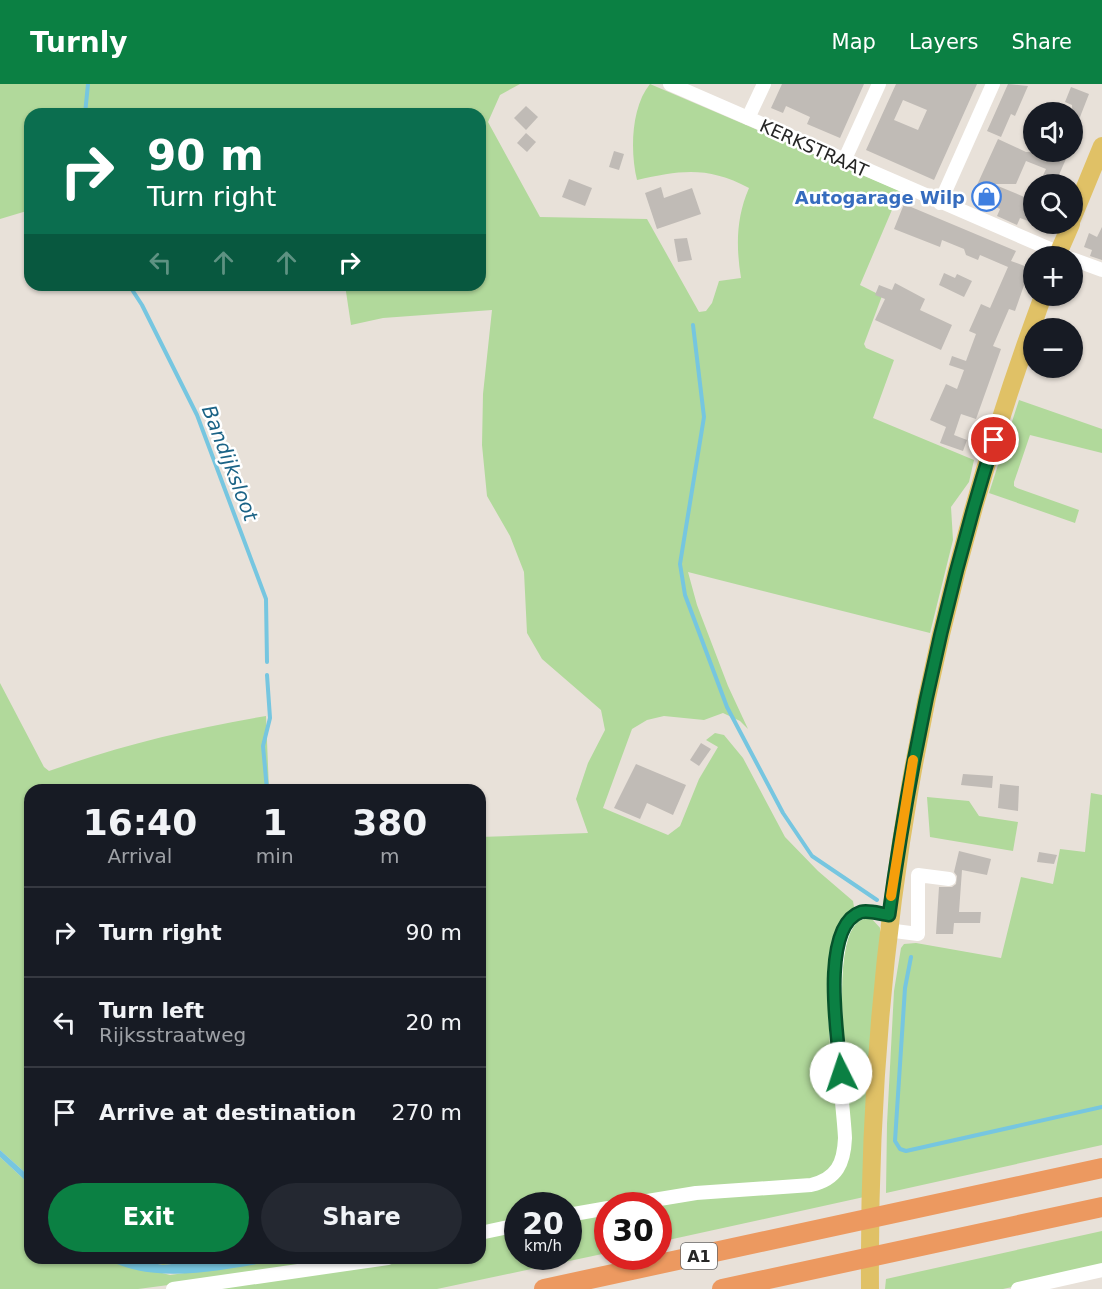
<!DOCTYPE html>
<html lang="en">
<head>
<meta charset="utf-8">
<style>
  body { margin:0; font-family:"DejaVu Sans",sans-serif; background:#242831; color:#f1f3f6; height:100vh; display:flex; flex-direction:column; font-size:22px; white-space:nowrap }
  * { box-sizing:border-box; margin:0 }
  p { font-size:20px; color:#9ea1a6 }
  .icon { flex:none; width:33px; height:33px; fill:none; stroke:currentColor; stroke-width:2; stroke-linecap:round; stroke-linejoin:round }
  .map { position:relative; flex:1; overflow:hidden }
  .panel { position:absolute; left:24px; top:700px; width:462px; height:480px; display:flex; flex-direction:column; background:#171b24; border-radius:18px; box-shadow:0 2px 4px #0004 }
  .panel>* { flex:none }
  .banner { position:absolute; left:24px; top:24px; width:462px; height:183px; border-radius:18px; box-shadow:0 2px 4px #0004; background:#0b6e4f; color:#fff; overflow:hidden }
  .controls { position:absolute; left:1023px; top:18px; display:grid; gap:12px }
  .controls a { display:grid; place-items:center; width:60px; height:60px; border-radius:50%; background:#171b24; box-shadow:0 2px 4px #0004; font-size:30px }
  .speed { position:absolute; left:504px; top:1108px; display:flex; gap:12px; font-size:30px; font-weight:700; text-align:center }
  .speed>* { display:grid; place-content:center; width:78px; height:78px; border-radius:50%; background:#171b24; box-shadow:0 2px 4px #0004; line-height:1 }
  .speed small { font-size:15px; font-weight:400 }
  .speed .limit { border:9px solid #d22; background:#fff; color:#111 }
  .pin { position:absolute; display:grid; place-items:center; width:51px; height:51px; color:#fff; margin:-26px; border:3px solid #fff; border-radius:50%; box-shadow:0 2px 6px #0007 }
  .me { position:absolute; width:66px; margin:-33px; rotate:356deg; stroke-linejoin:round; filter:drop-shadow(0 0 4px #0008) }
  .turn { display:flex; align-items:center; gap:21px; height:126px; padding:0 24px; font-size:27px }
  .turn .icon { width:78px; height:78px; stroke-width:2.5 }
  .turn b { display:block; font-size:42px; line-height:51px }
  .lanes { display:flex; align-items:center; height:57px; padding:0 24px; background:#0003; justify-content:center; gap:30px; direction:ltr }
  .lanes .off { opacity:.35 }
  .eta { display:flex; justify-content:space-evenly; align-items:center; height:102px; text-align:center }
  .eta b { font-size:36px; font-weight:800; line-height:42px }
  .button { display:flex; gap:12px; margin-top:auto; padding:12px 24px }
  .button a { flex:1; height:69px; border-radius:36px; background:#0b8043; color:#fff; font-size:24px; font-weight:800; line-height:69px; text-align:center }
  .button a+a { background:#242831; color:#f1f3f6 }
  ul { padding:0; list-style:none }
  li { display:flex; align-items:center; gap:18px; height:90px; padding:0 24px; border-top:2px solid #363941 }
  li div { flex:1 }
  li b { display:block; font-size:22px }
  li em { font-style:normal }
  header { display:flex; align-items:center; gap:36px; box-sizing:border-box; height:84px; padding:0 30px; background:#0b8043; color:#fff }
  header strong { font-size:28px }
  nav { display:flex; gap:33px; margin-inline-start:auto; font-size:21px }
  .map>svg:first-child { display:block }
  .green { fill:#b1d99b }
  .water { fill:#76c6e0 }
  .lines { fill:none; stroke-linecap:round; stroke-linejoin:round }
  .stream { stroke:#76c6e0; stroke-width:4 }
  .building { fill:#c0bbb6; fill-rule:evenodd }
  .minor { stroke:#fff; stroke-width:14 }
  .major { stroke:#e0c166; stroke-width:18 }
  .highway { stroke:#ec9960; stroke-width:20 }
  .route-casing { stroke:#07532c; stroke-width:15 }
  .route { stroke:#0b8043; stroke-width:10 }
  .slow { stroke:#f59e0b; stroke-width:10 }
  .labels { text-anchor:middle; dominant-baseline:central; stroke-width:5; stroke-linejoin:round; paint-order:stroke }
  .shield { fill:#fff; stroke:#676767; stroke-width:1.5 }
  .shield-label { font-size:16px; font-weight:bold; fill:#262626 }
  .street-label { font-size:18px; fill:#262626; stroke:#fff }
  .shop-label { font-size:18px; font-weight:bold; fill:#366cbe; stroke:#fff; text-anchor:end }
  .water-label { font-size:20px; font-style:italic; fill:#1b6386; stroke:#fff }
</style>
</head>
<body>
<header>
<strong>Turnly</strong>
<nav><a>Map</a><a>Layers</a><a>Share</a></nav>
</header>
<div class="map">
<svg width="1102" height="1205" viewBox="0 0 1102 1205">
  <rect width="100%" height="100%" fill="#e8e1d9"/>
  <g class="green">
    <path d="M0,0h520l-20,11 -12,27 52,95 107,2 52,93 7,-1 6,-8 7,-22 22,-3c-5,-31 -5,-60 8,-90 -41,-22 -68,-18 -112,-8 -7,-28 -6,-73 13,-96l250,107 -40,94 22,11 -18,48 2,4 28,12 -21,58 101,42 -5,22 -18,25 2,33 -23,93 -242,-61 9,33 31,81 20,43 -8,-8 -17,-8 -19,7 -40,-4 -17,4 -15,9 -29,79 65,27 12,-9 19,-47 19,-32 -12,-7 9,-7 9,2 19,23 42,79 33,34 35,30 1,6 -13,23 1,221 -18,27 -255,33 -1,-5h-50l-1,15 -37,8v-392l108,-4 -12,-34 12,-36 17,-33 -4,-20 -59,-51 -15,-26 -3,-61 -14,-36 -23,-40 -5,-51 1,-51 9,-84 -109,8 -32,7 -6,-40h135v-171h-450v96l-30,9z"/>
    <polygon points="1019,316 1102,345 1102,369 1030,351 1014,398 1014,402 1017,404 1079,426 1075,439 989,409"/>
    <path d="M0,599l44,84 5,4c73,-26 140,-42 217,-55l3,74h-239v387l-30,-27z"/>
    <polygon points="1091,709 1102,711 1102,1061 886,1109 887,1040 894,907 901,864 904,860 916,859 1001,874 1021,793 1053,800 1060,765 1085,768"/>
    <polygon points="927,713 969,717 979,732 1018,738 1013,767 930,753"/>
    <polygon points="871,834 882,846 864,1113 659,1158 658,1122 840,1090 840,868 857,835"/>
    <polygon points="0,1073 30,1101 30,1174 107,1175 170,1191 285,1175 368,1175 138,1205 0,1205"/>
    <polygon points="607,1127 607,1169 437,1205 201,1205 404,1175 480,1174 480,1152 517,1144 518,1173 568,1173 569,1134"/>
    <polygon points="1102,1147 1102,1183 1003,1205 885,1205 886,1195"/>
    <polygon points="132,1175 214,1175 163,1181"/>
  </g>
  <g class="water">
    <polygon points="0,1066 30,1093 30,1101 0,1073"/>
    <path d="M214,1175h71c-54,9 -129,28 -178,0h25l31,6z"/>
  </g>
  <g class="lines">
    <g class="stream">
      <polyline points="85,30 88,0"/>
      <polyline points="129,201 142,221 197,331 266,515 267,578"/>
      <polyline points="693,241 704,333 680,480 685,511 727,623 783,729 812,772 877,816"/>
      <polyline points="267,706 263,662 270,634 267,591"/>
      <polyline points="911,873 905,904 895,1057 900,1065 906,1067 1102,1023"/>
    </g>
  </g>
  <g class="building">
    <polygon points="782,0 864,0 840,54 807,40 810,33 786,22 783,29 771,24"/>
    <path d="M896,0h81l-43,96 -68,-30zM903,16l24,10 -9,20 -24,-10z"/>
    <polygon points="1008,0 1028,2 1015,32 1011,30 1001,53 987,47"/>
    <polygon points="1071,3 1089,10 1073,51 1072,21 1065,18"/>
    <polygon points="526,22 538,33 526,46 514,34"/>
    <polygon points="526,49 536,58 527,68 517,59"/>
    <polygon points="998,55 1026,68 1069,68 1055,100 1039,100 1046,85 1026,77 1016,100 993,100 1034,117 1034,139 1020,134 1017,141 997,132 1000,125 972,112"/>
    <polygon points="614,67 624,70 619,86 609,83"/>
    <polygon points="569,95 592,104 585,122 562,113"/>
    <polygon points="661,103 664,114 692,104 701,130 657,145 645,109"/>
    <polygon points="904,120 1016,167 1011,177 1030,184 1015,227 1009,225 993,262 1001,265 976,335 961,330 954,351 967,356 963,367 940,359 946,343 930,336 946,300 957,305 964,286 949,281 952,272 966,277 976,250 969,247 981,220 990,224 1008,183 980,171 978,176 966,171 964,165 942,156 940,163 894,145"/>
    <polygon points="1102,143 1102,176 1090,172 1092,166 1084,163 1089,149 1097,153"/>
    <polygon points="687,154 692,176 678,178 674,155"/>
    <polygon points="944,189 955,194 957,190 972,197 964,213 939,201"/>
    <polygon points="895,199 925,215 920,226 952,241 941,266 875,236 885,215 875,211 879,201 892,206"/>
    <polygon points="701,659 711,665 699,682 690,676"/>
    <polygon points="636,680 686,701 673,731 647,719 640,735 614,724"/>
    <polygon points="963,690 993,692 992,704 961,701"/>
    <polygon points="1000,700 1019,702 1018,727 998,724"/>
    <polygon points="959,767 991,775 987,791 962,786 959,828 981,828 980,839 954,839 953,850 936,850 939,803 952,803 956,800 957,792 954,788"/>
    <polygon points="1039,768 1057,771 1054,780 1037,778"/>
  </g>
  <g class="lines">
    <g class="minor">
      <polyline points="670,0 1066,172"/>
      <polyline points="748,34 764,0"/>
      <polyline points="844,77 879,0"/>
      <polyline points="940,119 993,0"/>
      <polyline points="1072,175 1102,186"/>
      <polyline points="887,846 918,850 918,791 949,795"/>
      <path d="M617,1122l79,-13 115,-8c26,-6 33,-22 34,-47 -2,-46 -26,-192 8,-221 11,-9 24,-4 36,-2"/>
      <polyline points="568,1131 608,1124"/>
      <polyline points="480,1149 518,1141"/>
      <polyline points="173,1205 388,1174"/>
      <polyline points="1018,1205 1102,1186"/>
    </g>
    <g class="major">
      <polyline points="1072,135 1102,62"/>
      <polyline points="1057,172 1071,140"/>
      <path d="M870,1205c-3,-346 53,-668 173,-993"/>
    </g>
    <g class="highway">
      <polyline points="544,1205 1102,1084"/>
      <polyline points="722,1205 1102,1123"/>
    </g>
  </g>
  <g class="lines">
    <defs>
      <path id="route" d="M841,989c-3,-33 -22,-147 20,-161 9,-2 19,2 28,3 22,-162 56,-319 105,-475"/>
    </defs>
    <use href="#route" class="route-casing"/>
    <use href="#route" class="route"/>
    <polyline class="slow" points="891,812 913,676"/>
  </g>
  <defs>
    <symbol id="shop-ring" viewBox="-11 -11 22 22"><circle r="9.5" fill="#fff" stroke="#3f7fe0" stroke-width="1.5"/><path d="M-5-2.5h2.3a2.7 3.5 0 0 1 5.4 0H5L5.5 6h-11ZM-1.5-2.5h3a1.5 2.3 0 0 0-3 0Z" fill="#3f7fe0"/></symbol>
  </defs>
  <g fill-rule="evenodd">
    <use href="#shop-ring" x="970" y="96" width="33" height="33"/>
  </g>
  <g class="labels">
    <rect class="shield" x="681" y="1159" width="36" height="26" rx="4.5"/>
    <g class="shield-label">
      <text x="699" y="1172">A1</text>
    </g>
    <g class="street-label">
      <text transform="translate(814 64) rotate(24)">KERKSTRAAT</text>
    </g>
    <g class="shop-label">
      <text x="965" y="113">Autogarage Wilp</text>
    </g>
    <g class="water-label">
      <text transform="translate(230 379) rotate(69)">Bandijksloot</text>
    </g>
  </g>
</svg>
<div class="controls">
<a><svg class="icon" aria-label="sound" viewBox="0 0 24 24"><path d="M4 9h4l5-4v14l-5-4H4zM17 9q2 3 0 6"/></svg></a>
<a><svg class="icon" aria-label="search" viewBox="0 0 24 24"><circle cx="10" cy="10" r="6"/><path d="M15 15l6 6"/></svg></a>
<a>+</a>
<a>−</a>
</div>
<div class="speed"><div>20<small>km/h</small></div><div class="limit">30</div></div>
<div class="pin" style="left:994px;top:356px;background:#d93025"><svg class="icon" aria-label="arrive" viewBox="0 0 24 24"><path d="M6 21V4h12l-3 4 3 4H6"/></svg></div>
<svg class="me" style="left:841px;top:989px" viewBox="-20 -20 40 40"><circle r="19" fill="#fff"/><path d="M0-13L10 11 0 6-10 11z" fill="#0b8043"/></svg>
<div class="banner">
<div class="turn"><svg class="icon" aria-label="right" viewBox="0 0 24 24"><path d="M7 20v-9h11M14 6l5 5-5 5"/></svg><div><b>90 m</b>Turn right</div></div>
<div class="lanes"><svg class="icon off" aria-label="left" viewBox="0 0 24 24"><path d="M17 20v-9H6M10 6l-5 5 5 5"/></svg><svg class="icon off" aria-label="ahead" viewBox="0 0 24 24"><path d="M12 20V5M6 11l6-6 6 6"/></svg><svg class="icon off" aria-label="ahead" viewBox="0 0 24 24"><path d="M12 20V5M6 11l6-6 6 6"/></svg><svg class="icon" aria-label="right" viewBox="0 0 24 24"><path d="M7 20v-9h11M14 6l5 5-5 5"/></svg></div>
</div>
<section class="panel">
<div class="eta">
<div><b>16:40</b><p>Arrival</p></div>
<div><b>1</b><p>min</p></div>
<div><b>380</b><p>m</p></div>
</div>
<ul>
<li><svg class="icon" aria-label="right" viewBox="0 0 24 24"><path d="M7 20v-9h11M14 6l5 5-5 5"/></svg><div><b>Turn right</b></div><em>90 m</em></li>
<li><svg class="icon" aria-label="left" viewBox="0 0 24 24"><path d="M17 20v-9H6M10 6l-5 5 5 5"/></svg><div><b>Turn left</b><p>Rijksstraatweg</p></div><em>20 m</em></li>
<li><svg class="icon" aria-label="arrive" viewBox="0 0 24 24"><path d="M6 21V4h12l-3 4 3 4H6"/></svg><div><b>Arrive at destination</b></div><em>270 m</em></li>
</ul>
<div class="button"><a>Exit</a><a>Share</a></div>
</section>
</div>
</body>
</html>
